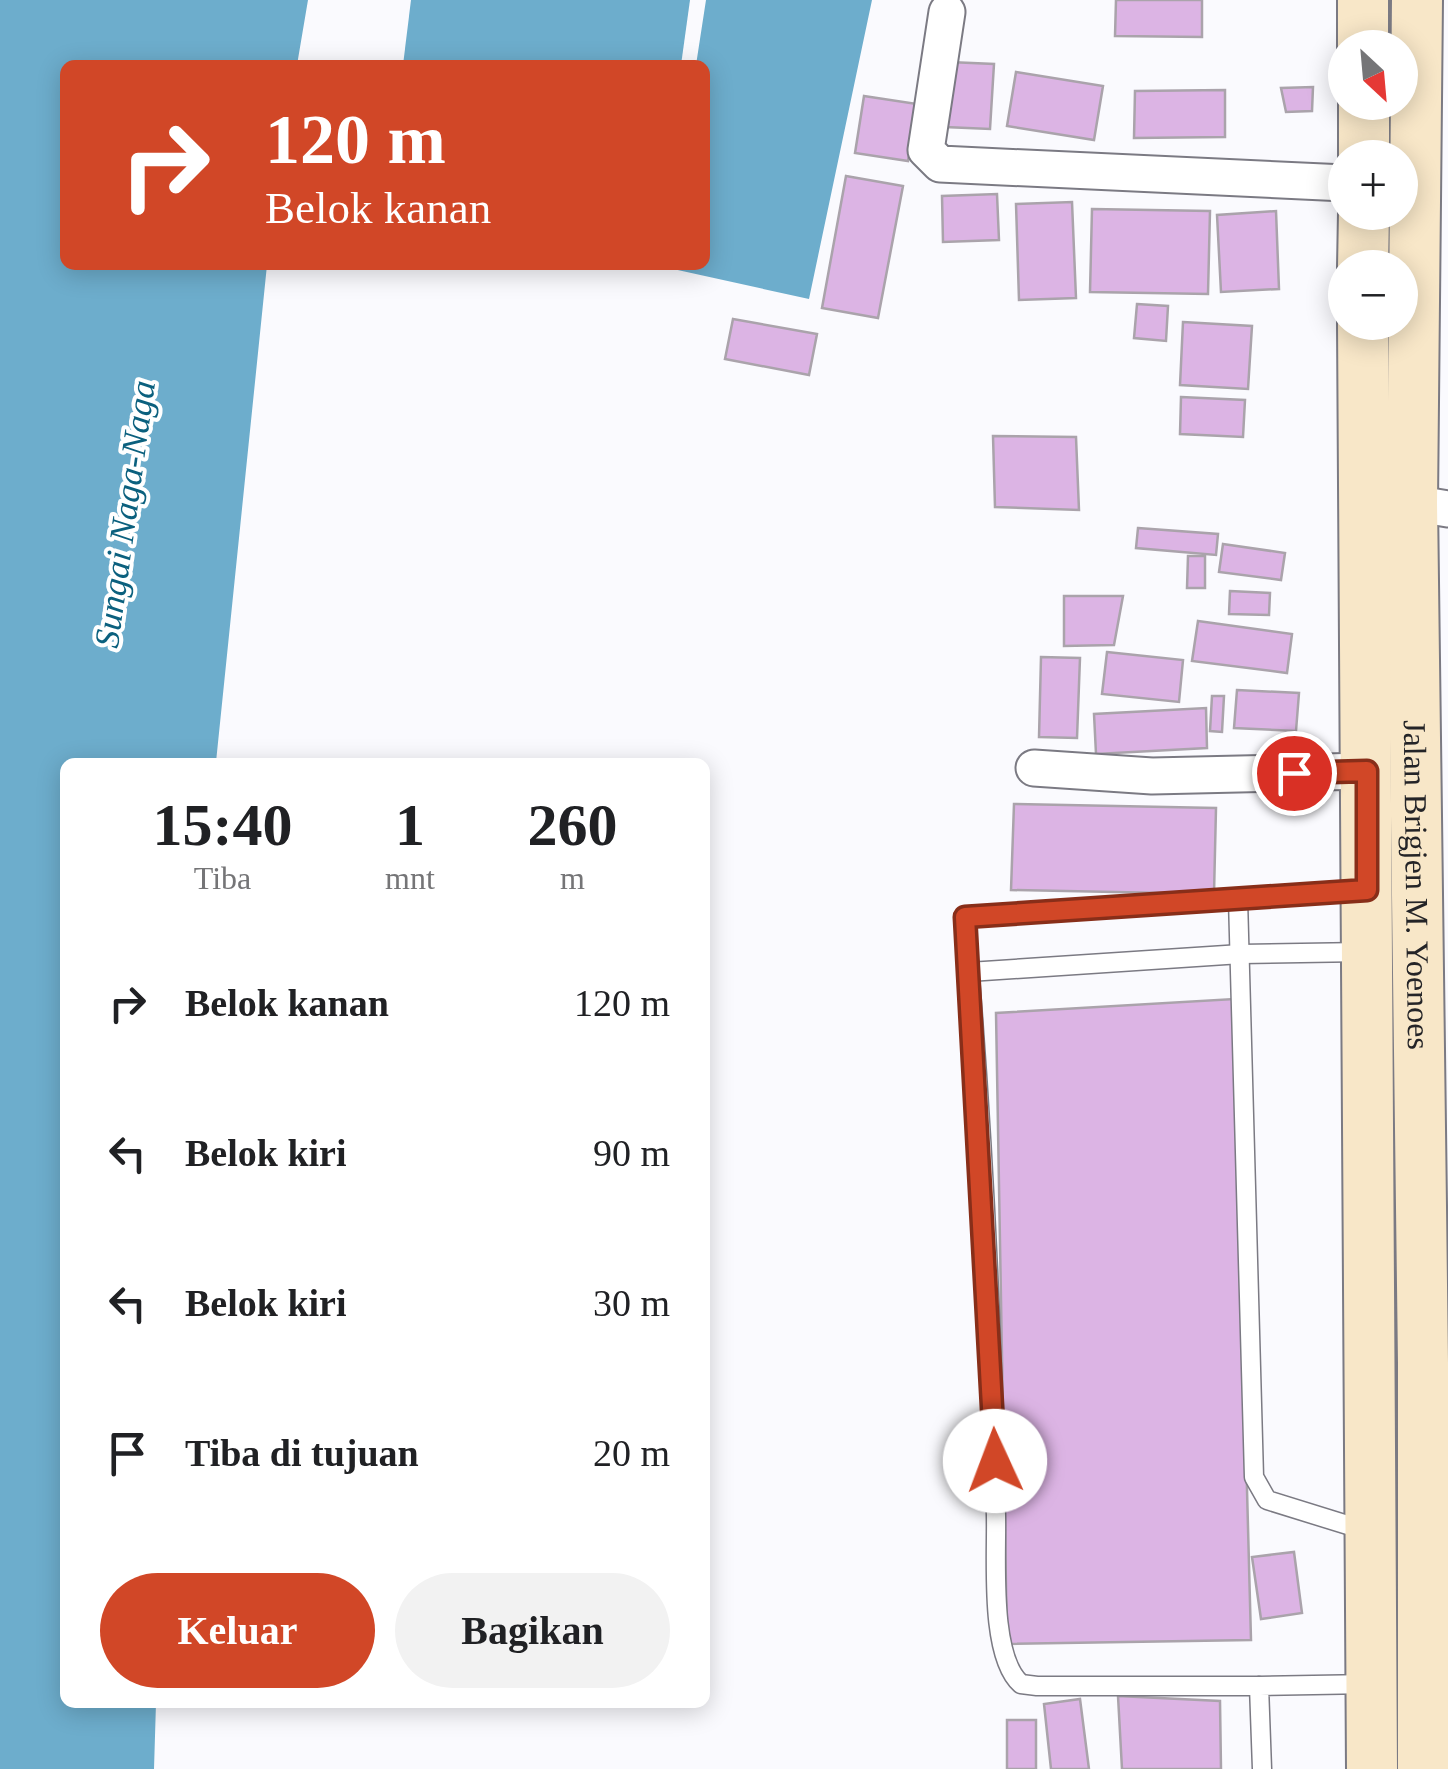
<!DOCTYPE html>
<html lang="id">
<head>
<meta charset="utf-8">
<style>
  body { margin:0; font-family:"Times New Roman",serif; background:#f2f2f2; color:#202124; height:100vh; display:flex; flex-direction:column; font-size:38px; white-space:nowrap }
  * { box-sizing:border-box; margin:0 }
  p { font-size:32px; color:#757577 }
  .icon { flex:none; width:55px; height:55px; fill:none; stroke:currentColor; stroke-width:2; stroke-linecap:round; stroke-linejoin:round }
  .map { position:relative; flex:1; overflow:hidden }
  .panel { position:absolute; left:60px; top:758px; width:650px; height:950px; display:flex; flex-direction:column; background:#fff; border-radius:15px; box-shadow:0 5px 25px #0003 }
  .panel>* { flex:none }
  .hud { position:absolute; left:60px; top:60px; width:650px; height:210px; border-radius:15px; box-shadow:0 5px 25px #0003; background:#d14727; color:#fff; overflow:hidden }
  .needle { width:65px; rotate:154deg }
  .buttons { position:absolute; left:1328px; top:30px; display:grid; gap:20px }
  .buttons a { display:grid; place-items:center; width:90px; height:90px; border-radius:50%; background:#fff; box-shadow:0 5px 25px #0003; font-size:50px }
  .pin { position:absolute; display:grid; place-items:center; width:85px; height:85px; color:#fff; margin:-42px; border:5px solid #fff; border-radius:50%; box-shadow:0 2px 10px #0007 }
  .me { position:absolute; width:110px; margin:-55px; rotate:358deg; stroke-linejoin:round; filter:drop-shadow(0 0 8px #0008) }
  .turn { display:flex; align-items:center; gap:35px; height:210px; padding:0 40px; font-size:45px }
  .turn .icon { width:130px; height:130px; stroke-width:2.5 }
  .turn b { display:block; font-size:70px; line-height:85px }
  .eta { display:flex; justify-content:space-evenly; align-items:center; height:170px; text-align:center }
  .eta b { font-size:60px; font-weight:700; line-height:70px }
  .cta { display:flex; gap:20px; margin-top:auto; padding:20px 40px }
  .cta a { flex:1; height:115px; border-radius:60px; background:#d14727; color:#fff; font-size:40px; font-weight:700; line-height:115px; text-align:center }
  .cta a+a { background:#f2f2f2; color:#202124 }
  ul { padding:0; list-style:none }
  li { display:flex; align-items:center; gap:30px; height:150px; padding:0 40px }
  li div { flex:1 }
  li b { display:block; font-size:38px }
  li em { font-style:normal }
  .map>svg:first-child { display:block }
  .water { fill:#6dadcc }
  .building { fill:#dcb4e4; stroke:#aaa3ab; stroke-width:2.5 }
  .lines { fill:none; stroke-linecap:round; stroke-linejoin:round }
  .service-casing { stroke:#7b7a83; stroke-width:21 }
  .minor-casing { stroke:#7b7a83; stroke-width:39 }
  .secondary-casing { stroke:#7b7a83; stroke-width:54 }
  .service { stroke:#fff; stroke-width:18 }
  .minor { stroke:#fff; stroke-width:35 }
  .secondary { stroke:#f8e7c8; stroke-width:50 }
  .route-casing { stroke:#882e19; stroke-width:25 }
  .route { stroke:#d14727; stroke-width:18 }
  .labels { text-anchor:middle; dominant-baseline:central; stroke-width:8; stroke-linejoin:round; paint-order:stroke }
  .street-label { font-size:32px; fill:#242427; stroke:#fff }
  .water-label { font-size:35px; font-style:italic; fill:#0b607e; stroke:#fff }
</style>
</head>
<body>
<div class="map">
<svg width="1448" height="1769" viewBox="0 0 1448 1769">
  <rect width="100%" height="100%" fill="#fafafe"/>
  <g class="water">
    <polygon points="0,0 308,0 297,65 65,65 65,265 267,265 216,762 65,762 65,1702 156,1703 154,1769 0,1769"/>
    <polygon points="411,0 690,0 681,65 403,65"/>
    <polygon points="706,0 872,0 809,299 664,267 705,265 705,65 696,65"/>
  </g>
  <g class="building">
    <polygon points="1116,0 1202,0 1202,37 1115,36"/>
    <polygon points="949,62 994,64 990,129 945,127"/>
    <polygon points="1016,72 1103,86 1094,140 1007,126"/>
    <polygon points="1313,87 1312,111 1286,112 1281,88"/>
    <polygon points="1225,90 1225,137 1134,138 1135,91"/>
    <polygon points="864,96 917,104 908,161 855,153"/>
    <polygon points="846,176 903,186 878,318 822,308"/>
    <polygon points="997,194 999,240 943,242 942,196"/>
    <polygon points="1072,202 1076,298 1019,300 1016,204"/>
    <polygon points="1092,209 1210,211 1208,294 1090,292"/>
    <polygon points="1276,211 1279,289 1221,292 1217,215"/>
    <polygon points="1137,304 1168,306 1166,341 1134,338"/>
    <polygon points="733,319 817,334 809,375 725,359"/>
    <polygon points="1183,322 1252,326 1248,389 1180,385"/>
    <polygon points="1181,397 1245,400 1243,437 1180,434"/>
    <polygon points="993,436 1076,437 1079,510 995,507"/>
    <polygon points="1138,528 1218,534 1216,555 1136,548"/>
    <polygon points="1223,544 1285,553 1281,580 1219,572"/>
    <polygon points="1188,556 1205,556 1205,588 1187,588"/>
    <polygon points="1230,591 1270,593 1269,615 1229,614"/>
    <polygon points="1064,596 1123,596 1114,645 1064,646"/>
    <polygon points="1198,621 1292,634 1287,673 1192,661"/>
    <polygon points="1107,652 1183,660 1179,702 1102,694"/>
    <polygon points="1041,657 1080,658 1077,738 1039,737"/>
    <polygon points="1237,690 1299,693 1296,731 1234,728"/>
    <polygon points="1212,696 1224,696 1222,732 1210,731"/>
    <polygon points="1206,708 1207,748 1096,754 1094,714"/>
    <polygon points="1014,804 1216,808 1214,894 1011,890"/>
    <polygon points="1234,999 1251,1640 1007,1644 996,1013"/>
    <polygon points="1294,1552 1302,1613 1261,1619 1252,1557"/>
    <polygon points="1118,1696 1220,1701 1221,1769 1122,1769"/>
    <polygon points="1080,1699 1089,1769 1051,1769 1044,1704"/>
    <rect x="1007" y="1720" width="29" height="49"/>
  </g>
  <g class="lines">
    <defs>
      <g id="service">
        <polyline points="1238,899 1254,1477 1267,1500 1367,1531"/>
        <polyline points="969,972 1241,954 1363,952"/>
        <path d="M1259,1686h-222l-16,-2c-32,-28 -24,-127 -25,-168 -4,-199 -14,-400 -31,-599l397,-26"/>
        <polyline points="1262,1769 1259,1686 1371,1684"/>
      </g>
      <g id="minor">
        <polyline points="947,12 926,150 940,164 1345,183"/>
        <polyline points="1412,503 1448,509"/>
        <polyline points="1034,768 1152,776 1367,771"/>
      </g>
      <g id="secondary">
        <polyline points="1363,0 1363,48"/>
        <path id="s1" d="M1417,0l-5,503 11,860v406"/>
        <polyline points="1364,102 1364,158"/>
        <polyline points="1363,268 1364,212"/>
        <polyline points="1363,322 1372,1769"/>
      </g>
    </defs>
    <use href="#service" class="service-casing"/>
    <use href="#minor" class="minor-casing"/>
    <use href="#secondary" class="secondary-casing"/>
    <use href="#service" class="service"/>
    <use href="#minor" class="minor"/>
    <use href="#secondary" class="secondary"/>
  </g>
  <g class="lines">
    <defs>
      <polyline id="route" points="995,1461 965,917 1367,890 1367,771 1294,773"/>
    </defs>
    <use href="#route" class="route-casing"/>
    <use href="#route" class="route"/>
  </g>
  <g class="labels">
    <g class="street-label">
      <text stroke="none"><textPath href="#s1" startOffset="885">Jalan Brigjen M. Yoenoes</textPath></text>
    </g>
    <g class="water-label">
      <text transform="translate(125 514) rotate(-82)">Sungai Naga-Naga</text>
    </g>
  </g>
</svg>
<div class="buttons">
<a><svg class="needle" viewBox="-14 -14 28 28"><path d="M0-13l5 13h-10z" fill="#e53935"/><path d="M0 13l5-13h-10z" fill="#757577"/></svg></a>
<a>+</a>
<a>−</a>
</div>
<div class="pin" style="left:1294px;top:773px;background:#d93025"><svg class="icon" aria-label="arrive" viewBox="0 0 24 24"><path d="M6 21V4h12l-3 4 3 4H6"/></svg></div>
<svg class="me" style="left:995px;top:1461px" viewBox="-20 -20 40 40"><circle r="19" fill="#fff"/><path d="M0-13L10 11 0 6-10 11z" fill="#d14727"/></svg>
<div class="hud">
<div class="turn"><svg class="icon" aria-label="right" viewBox="0 0 24 24"><path d="M7 20v-9h11M14 6l5 5-5 5"/></svg><div><b>120 m</b>Belok kanan</div></div>
</div>
<section class="panel">
<div class="eta">
<div><b>15:40</b><p>Tiba</p></div>
<div><b>1</b><p>mnt</p></div>
<div><b>260</b><p>m</p></div>
</div>
<ul>
<li><svg class="icon" aria-label="right" viewBox="0 0 24 24"><path d="M7 20v-9h11M14 6l5 5-5 5"/></svg><div><b>Belok kanan</b></div><em>120 m</em></li>
<li><svg class="icon" aria-label="left" viewBox="0 0 24 24"><path d="M17 20v-9H6M10 6l-5 5 5 5"/></svg><div><b>Belok kiri</b></div><em>90 m</em></li>
<li><svg class="icon" aria-label="left" viewBox="0 0 24 24"><path d="M17 20v-9H6M10 6l-5 5 5 5"/></svg><div><b>Belok kiri</b></div><em>30 m</em></li>
<li><svg class="icon" aria-label="arrive" viewBox="0 0 24 24"><path d="M6 21V4h12l-3 4 3 4H6"/></svg><div><b>Tiba di tujuan</b></div><em>20 m</em></li>
</ul>
<div class="cta"><a>Keluar</a><a>Bagikan</a></div>
</section>
</div>
</body>
</html>
